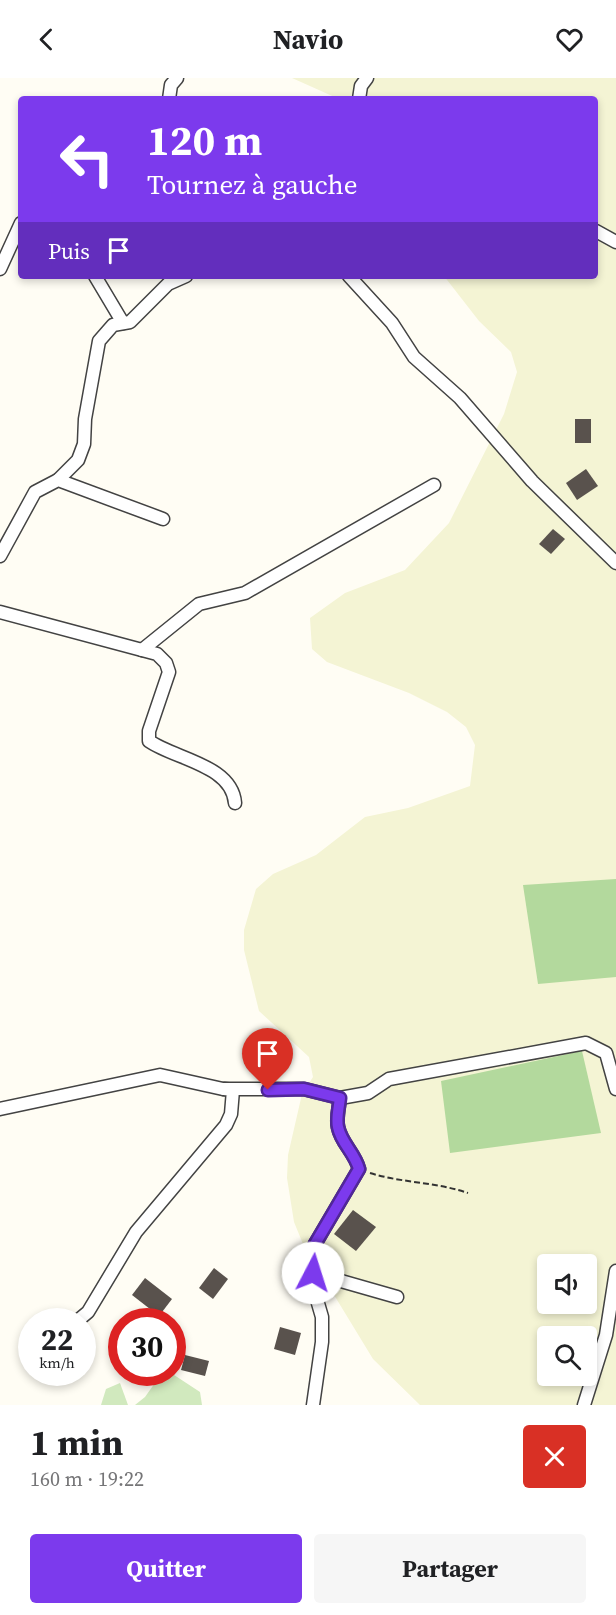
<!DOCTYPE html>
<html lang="fr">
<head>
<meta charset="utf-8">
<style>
  body { margin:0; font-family:"Source Serif 4",serif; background:#f6f6f6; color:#202124; height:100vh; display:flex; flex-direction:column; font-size:22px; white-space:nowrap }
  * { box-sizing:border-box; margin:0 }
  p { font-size:20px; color:#757577 }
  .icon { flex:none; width:33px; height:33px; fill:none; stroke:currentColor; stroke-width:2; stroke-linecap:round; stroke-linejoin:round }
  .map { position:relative; height:1327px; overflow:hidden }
  .details { display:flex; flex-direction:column; background:#fff; flex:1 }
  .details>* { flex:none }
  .top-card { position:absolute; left:18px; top:18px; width:580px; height:183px; border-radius:6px; box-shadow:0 3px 9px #0003; background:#7c3aed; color:#fff; overflow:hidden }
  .tools { position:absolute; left:537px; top:1176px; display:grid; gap:12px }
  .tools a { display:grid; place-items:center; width:60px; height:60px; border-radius:6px; background:#fff; box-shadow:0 3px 9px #0003; font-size:30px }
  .speed { position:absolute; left:18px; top:1230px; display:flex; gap:12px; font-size:30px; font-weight:700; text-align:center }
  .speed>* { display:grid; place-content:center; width:78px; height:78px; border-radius:50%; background:#fff; box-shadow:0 3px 9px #0003; line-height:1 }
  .speed small { font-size:15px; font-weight:400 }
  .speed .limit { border:9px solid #d22; background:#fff; color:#111 }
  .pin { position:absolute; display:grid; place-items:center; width:51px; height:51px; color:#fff; margin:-62px -26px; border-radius:50% 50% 50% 0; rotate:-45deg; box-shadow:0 0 6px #0007 }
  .pin .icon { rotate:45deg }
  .me { position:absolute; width:66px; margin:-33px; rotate:5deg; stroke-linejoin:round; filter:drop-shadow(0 0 4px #0008) }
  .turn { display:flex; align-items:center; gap:21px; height:126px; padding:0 30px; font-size:27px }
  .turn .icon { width:78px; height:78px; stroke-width:2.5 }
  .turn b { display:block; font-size:42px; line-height:51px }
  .then { display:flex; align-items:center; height:57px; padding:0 30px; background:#0003; gap:12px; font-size:22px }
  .round { display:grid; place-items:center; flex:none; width:63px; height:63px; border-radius:6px; background:#f6f6f6 }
  .overview { display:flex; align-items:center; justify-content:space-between; height:102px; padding:0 30px }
  h1 { font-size:36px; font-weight:700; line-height:45px }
  .cta { display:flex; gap:12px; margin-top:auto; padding:12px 30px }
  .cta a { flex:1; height:69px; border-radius:6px; background:#7c3aed; color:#fff; font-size:24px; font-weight:700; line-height:69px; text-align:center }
  .cta a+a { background:#f6f6f6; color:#202124 }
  header { display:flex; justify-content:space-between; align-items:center; height:78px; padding:0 30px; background:#fff; font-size:27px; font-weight:700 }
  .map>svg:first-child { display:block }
  .farmland { fill:#f4f4d4; fill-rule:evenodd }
  .green { fill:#d1e9be }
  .forest { fill:#b3d99d }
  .building { fill:#59524d }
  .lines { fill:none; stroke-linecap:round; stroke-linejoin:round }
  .minor-casing { stroke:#434343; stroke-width:15 }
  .path { stroke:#323232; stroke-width:2; stroke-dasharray:6 3; stroke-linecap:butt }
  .minor { stroke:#fff; stroke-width:12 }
  .route-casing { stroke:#51269a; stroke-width:15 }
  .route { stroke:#7c3aed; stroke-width:10 }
</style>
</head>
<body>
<header><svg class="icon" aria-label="back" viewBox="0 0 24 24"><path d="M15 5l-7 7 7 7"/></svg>Navio<svg class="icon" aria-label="heart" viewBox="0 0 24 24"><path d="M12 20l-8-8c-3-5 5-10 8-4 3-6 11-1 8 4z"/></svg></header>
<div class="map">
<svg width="616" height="1327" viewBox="0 0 616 1327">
  <rect width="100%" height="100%" fill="#fffdf4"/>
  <path class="farmland" d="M292,0h324v1327h-196l-47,-46 -70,-115 -9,-22 -7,-44 1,-23 14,-61 11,-17 -4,-20 -50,-46 -15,-61v-20l12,-41 17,-15 43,-19 49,-38 43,-9 62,-22 5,-41 -9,-18 -19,-15 -38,-19 -82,-31 -15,-13 -2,-31 35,-25 60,-23 44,-47 55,-109 13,-42 -6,-20 -32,-31 -35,-45h152v-177h-257zM548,1186h38v40h-38zM548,1258h38v40h-38z"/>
  <g class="green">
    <polygon points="162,1295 171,1295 200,1314 202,1327 135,1327 145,1319"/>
    <polygon points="120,1305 128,1327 101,1327 106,1311"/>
  </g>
  <g class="forest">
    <polygon points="616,801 616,899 538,906 523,807"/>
    <polygon points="582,973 601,1055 450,1075 441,1003"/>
  </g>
  <g class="building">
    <rect x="575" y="341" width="16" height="24"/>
    <polygon points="586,391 598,408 577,422 566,405"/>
    <polygon points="553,451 565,461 551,476 539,466"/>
    <polygon points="353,1132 376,1149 356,1173 334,1156"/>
    <polygon points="214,1190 228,1201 213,1221 199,1210"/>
    <polygon points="145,1200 172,1221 159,1238 132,1217"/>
    <polygon points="280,1249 301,1255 295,1277 274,1271"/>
    <polygon points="185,1277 209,1283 205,1298 181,1292"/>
  </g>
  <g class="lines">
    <defs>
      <g id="minor">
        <polyline points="169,21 171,7 177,0"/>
        <polyline points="359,21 361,8 367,0"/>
        <polyline points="596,153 616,164"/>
        <polyline points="0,191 21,145"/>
        <polyline points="95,198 123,245"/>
        <polyline points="349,198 392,245 414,279 460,320 532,403 616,485"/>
        <polyline points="58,402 78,382 84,366 85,341 99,263 113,247 130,244 168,206 186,198"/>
        <polyline points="0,478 35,414 58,402 163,441"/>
        <path d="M0,534l157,42 9,9 3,9 -20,59v10c26,18 83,24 86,62"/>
        <polyline points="142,572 199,526 245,515 434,407"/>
        <polyline points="0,1031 160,997 223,1011 304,1011 340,1020 368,1015 389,1001 586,965 606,975 616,1011"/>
        <polyline points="313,1195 397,1219"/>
        <polyline points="76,1244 88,1234 136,1154 226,1047 231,1036 233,1012 224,1011"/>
        <path d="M313,1327l9,-63v-25l-7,-24 -2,-20 2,-29 44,-75c-4,-16 -18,-26 -21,-42 -2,-9 1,-20 2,-29"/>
        <polyline points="584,1327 606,1257 616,1193"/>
      </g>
    </defs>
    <use href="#minor" class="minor-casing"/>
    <path class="path" d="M370,1095c32,10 66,9 98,20"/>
    <use href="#minor" class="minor"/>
  </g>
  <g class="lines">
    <defs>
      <path id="route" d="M268,1012l36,-1 36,9c-1,9 -4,20 -2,29 3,16 17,26 21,42l-44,75 -2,29"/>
    </defs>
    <use href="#route" class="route-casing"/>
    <use href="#route" class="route"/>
  </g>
</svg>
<div class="tools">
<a><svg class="icon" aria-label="sound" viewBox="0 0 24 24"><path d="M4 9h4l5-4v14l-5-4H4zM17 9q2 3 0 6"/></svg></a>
<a><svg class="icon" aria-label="search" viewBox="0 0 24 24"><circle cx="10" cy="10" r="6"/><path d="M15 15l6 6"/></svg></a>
</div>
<div class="speed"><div>22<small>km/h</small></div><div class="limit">30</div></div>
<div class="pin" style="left:268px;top:1012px;background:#d93025"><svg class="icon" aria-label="arrive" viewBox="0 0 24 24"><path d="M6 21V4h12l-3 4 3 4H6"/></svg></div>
<svg class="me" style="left:313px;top:1195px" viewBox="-20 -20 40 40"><circle r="19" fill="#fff"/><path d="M0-13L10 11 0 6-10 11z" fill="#7c3aed"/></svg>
<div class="top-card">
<div class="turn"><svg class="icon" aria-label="left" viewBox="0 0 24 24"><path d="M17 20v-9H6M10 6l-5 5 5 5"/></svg><div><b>120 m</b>Tournez à gauche</div></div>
<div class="then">Puis<svg class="icon" aria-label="arrive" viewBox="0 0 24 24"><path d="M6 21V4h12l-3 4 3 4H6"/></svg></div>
</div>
</div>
<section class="details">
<div class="overview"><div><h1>1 min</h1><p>160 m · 19:22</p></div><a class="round" style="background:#d93025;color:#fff"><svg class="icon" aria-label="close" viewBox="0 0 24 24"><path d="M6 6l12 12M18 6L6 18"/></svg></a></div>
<div class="cta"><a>Quitter</a><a>Partager</a></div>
</section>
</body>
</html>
